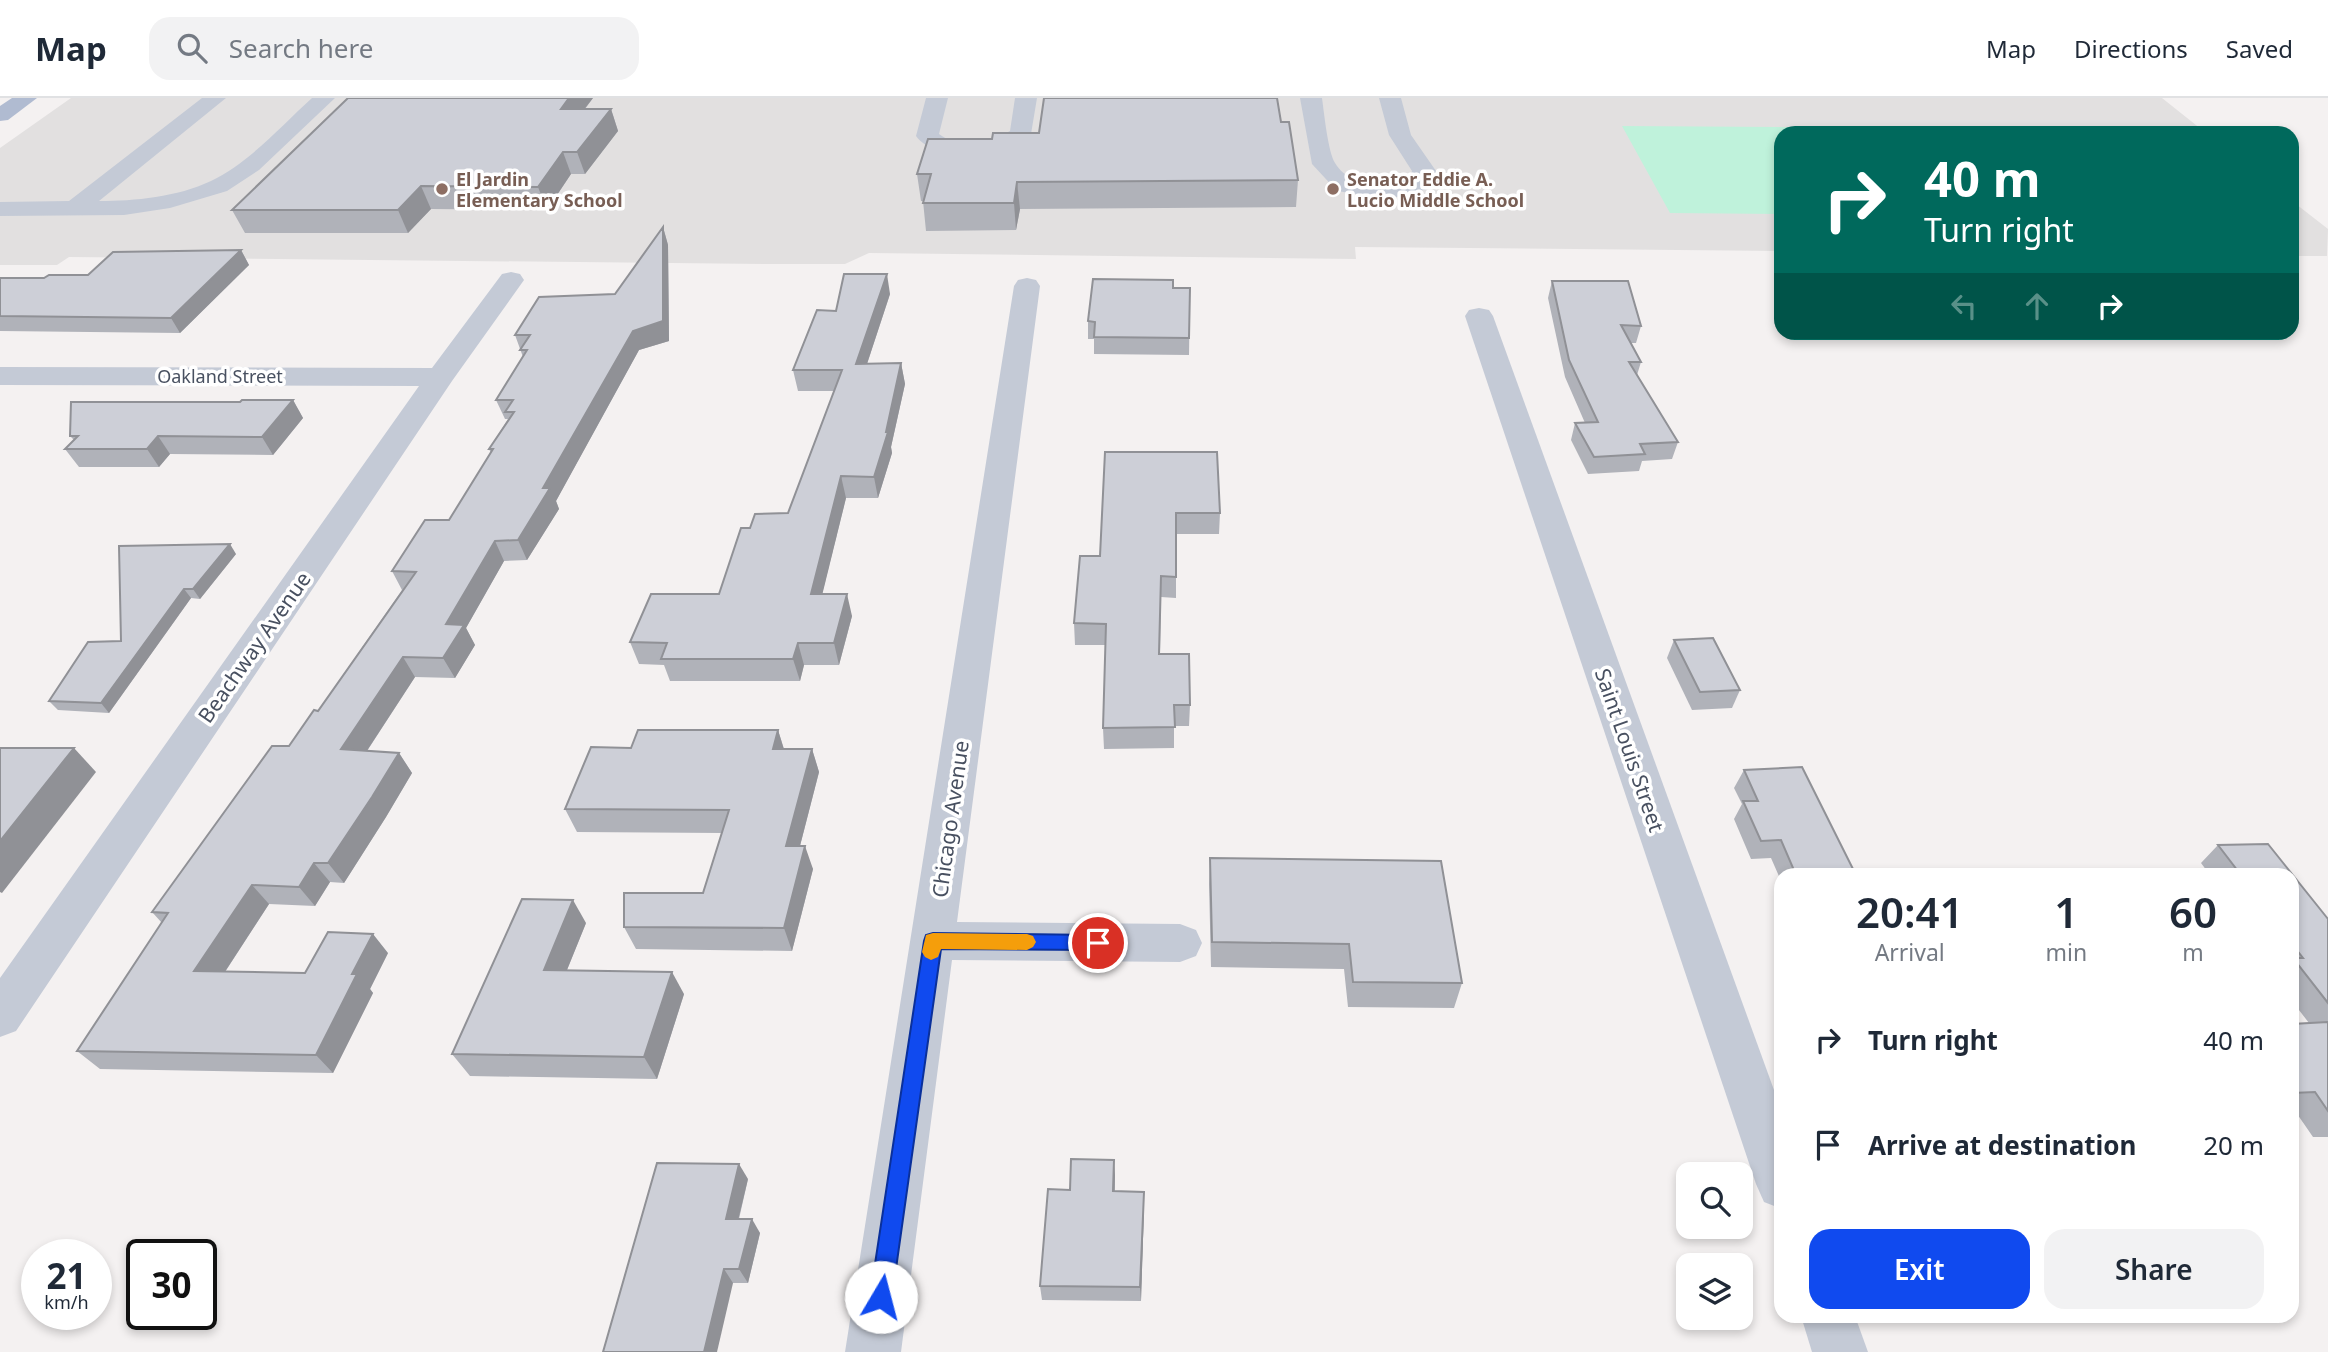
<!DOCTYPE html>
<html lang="en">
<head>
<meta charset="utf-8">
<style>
  body { margin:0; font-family:"Noto Sans",sans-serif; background:#f2f2f3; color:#1f2937; height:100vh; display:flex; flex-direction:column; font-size:26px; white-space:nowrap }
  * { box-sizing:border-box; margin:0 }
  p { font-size:23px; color:#747a83 }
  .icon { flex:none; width:38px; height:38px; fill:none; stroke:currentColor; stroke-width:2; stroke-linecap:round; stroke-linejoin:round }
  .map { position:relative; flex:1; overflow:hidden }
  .details { position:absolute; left:1774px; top:770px; width:525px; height:455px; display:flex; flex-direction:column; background:#fff; border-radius:21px; box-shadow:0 4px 10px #0003 }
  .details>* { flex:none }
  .hud { position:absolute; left:1774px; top:28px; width:525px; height:214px; border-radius:21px; box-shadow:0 4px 10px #0003; background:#00695c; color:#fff; overflow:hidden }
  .buttons { position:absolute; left:1676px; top:1064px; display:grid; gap:14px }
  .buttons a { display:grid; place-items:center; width:77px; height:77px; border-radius:14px; background:#fff; box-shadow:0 4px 10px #0003; font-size:35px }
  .speed { position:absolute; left:21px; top:1141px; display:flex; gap:14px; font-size:35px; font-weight:700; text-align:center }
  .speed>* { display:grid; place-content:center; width:91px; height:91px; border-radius:50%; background:#fff; box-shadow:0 4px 10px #0003; line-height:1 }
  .speed small { font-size:18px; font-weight:400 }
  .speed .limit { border:4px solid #111; border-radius:10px; background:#fff; color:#111 }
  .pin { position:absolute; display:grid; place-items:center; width:60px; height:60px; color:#fff; margin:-30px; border:4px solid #fff; border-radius:50%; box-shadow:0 2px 7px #0007 }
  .me { position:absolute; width:77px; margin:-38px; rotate:8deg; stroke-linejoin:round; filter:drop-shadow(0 0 5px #0008) }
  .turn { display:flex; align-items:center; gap:24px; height:147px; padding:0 35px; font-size:32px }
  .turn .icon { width:91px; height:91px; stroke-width:2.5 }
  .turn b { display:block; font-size:49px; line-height:60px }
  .lanes { display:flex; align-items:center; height:66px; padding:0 35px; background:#0003; justify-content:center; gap:35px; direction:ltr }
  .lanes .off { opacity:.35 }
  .eta { display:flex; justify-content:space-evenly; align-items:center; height:119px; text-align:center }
  .eta b { font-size:42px; font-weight:600; line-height:49px }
  .button { display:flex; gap:14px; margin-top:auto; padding:14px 35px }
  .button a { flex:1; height:80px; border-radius:21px; background:#104aef; color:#fff; font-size:28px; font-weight:600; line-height:80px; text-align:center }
  .button a+a { background:#f2f2f3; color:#1f2937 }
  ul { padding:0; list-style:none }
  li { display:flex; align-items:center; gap:21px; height:105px; padding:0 35px }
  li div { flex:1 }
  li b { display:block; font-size:26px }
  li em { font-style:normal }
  header { display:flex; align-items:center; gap:42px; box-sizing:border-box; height:98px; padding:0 35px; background:#fff; border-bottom:2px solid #e0e1e3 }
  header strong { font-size:33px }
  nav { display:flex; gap:38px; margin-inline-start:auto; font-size:24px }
  .search { width:490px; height:63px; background:#f2f2f3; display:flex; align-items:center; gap:18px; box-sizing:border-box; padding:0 24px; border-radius:21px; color:#747a83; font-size:26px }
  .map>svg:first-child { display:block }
  .education { fill:#e2e0e0 }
  .green { fill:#bff2db }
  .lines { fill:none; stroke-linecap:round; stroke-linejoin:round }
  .minor { fill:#c4cad6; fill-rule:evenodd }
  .major { fill:#b0bbd1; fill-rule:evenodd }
  .wall { fill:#b0b2b9 }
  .shaded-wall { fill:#909196 }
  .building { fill:#cdcfd7; stroke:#909196; stroke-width:2 }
  .route { fill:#104aef; stroke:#0a309b; stroke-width:2 }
  .slow { fill:#f59e0b }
  .education-dot { fill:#8d6e63; stroke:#fff; stroke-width:2.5 }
  .labels { text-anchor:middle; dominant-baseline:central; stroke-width:7; stroke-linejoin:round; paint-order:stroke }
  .far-education-label { font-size:18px; font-weight:bold; fill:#785e54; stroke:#fff; text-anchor:start }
  .far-street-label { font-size:18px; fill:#485060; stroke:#fff }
  .street-label { font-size:21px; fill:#485060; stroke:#fff }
</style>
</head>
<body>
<header>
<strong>Map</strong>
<div class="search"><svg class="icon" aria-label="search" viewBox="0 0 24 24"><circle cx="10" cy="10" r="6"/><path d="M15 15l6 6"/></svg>Search here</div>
<nav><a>Map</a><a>Directions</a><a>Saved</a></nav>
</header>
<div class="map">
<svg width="2328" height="1254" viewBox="0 0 2328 1254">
  <rect width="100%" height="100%" fill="#f4f1f1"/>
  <g class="education">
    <polygon points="71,0 2162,0 2206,35 1782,35 1781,153 1355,149 1356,161 869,155 845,166 773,166 69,159 57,167 0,167 0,50"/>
    <polygon points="2292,103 2328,131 2327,158 2293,158"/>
  </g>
  <polygon class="green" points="1622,28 2050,31 2055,35 1782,35 1781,116 1670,115"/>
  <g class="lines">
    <g class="minor">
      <path d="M202,0h24l-127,103c36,0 78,-4 112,-20 38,-18 70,-55 101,-83h23l-76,72 -32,21 -57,17 -46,7 -124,1v-14l69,-1z"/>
      <path d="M926,0h22l-9,36c21,16 49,9 71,-3l5,-33h22l-6,36c-19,28 -95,30 -115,2z"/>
      <path d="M1300,0h22c2,14 6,54 13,65 15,25 50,23 74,16l3,-8 -23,-36 -10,-37h22l10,37 25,36 -9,18 -38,10 -52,-8 -25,-27z"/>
      <polygon points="511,174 520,176 524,182 452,283 16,933 0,939 0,880 419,288 0,287 0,269 432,270 502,176"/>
      <polygon points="1027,180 1036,182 1040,188 957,824 1180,826 1196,832 1202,845 1196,858 1180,864 952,862 901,1254 845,1254 1014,188 1018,182"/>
      <polygon points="1479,210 1489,212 1493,218 1782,1014 1782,1111 1764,1104 1756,1086 1465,218 1469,212"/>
      <polygon points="1801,1218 1855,1218 1868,1254 1812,1254"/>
    </g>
    <polygon class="major" points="12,0 37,0 8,22 0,23 0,8"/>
  </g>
  <g class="wall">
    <polygon points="593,0 585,11 611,11 618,33 585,76 571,76 547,112 431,111 408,135 245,135 232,112"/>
    <polygon points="1281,24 1298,82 1296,109 1020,111 1016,132 926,133 923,103 921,103 917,76 992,41 1039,35"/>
    <polygon points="663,129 668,147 669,243 639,252 556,403 559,411 527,462 504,463 466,530 475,547 455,580 415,579 367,653 399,655 412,675 386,719 344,785 330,784 315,808 269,806 225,874 305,875 388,855 370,891 373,895 333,975 100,971 77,953 162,825 152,814 318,613 402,492 392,473 449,422 491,355 489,351 508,321 505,321 496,302 523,259 515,237 615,196"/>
    <polygon points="241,152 249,167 180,235 0,233 0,180 44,180 88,177"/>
    <polygon points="1552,183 1641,228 1636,245 1630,245 1641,264 1637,277 1678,344 1672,361 1642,363 1639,373 1588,376 1571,342 1575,325 1585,325 1565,279 1548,200"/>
    <polygon points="1173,190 1190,190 1189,257 1094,256 1094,241 1088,241 1088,223"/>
    <polygon points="890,196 867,266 901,265 905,286 891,349 892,355 878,400 846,400 822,496 852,518 839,567 804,567 800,583 670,583 664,567 639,566 630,544 719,496 750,430 788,415 834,293 798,293 793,272 836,213"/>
    <polygon points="293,302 303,320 273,357 170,356 159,369 79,369 65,351 74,342 70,338 240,304"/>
    <polygon points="1105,354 1220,415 1219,436 1176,436 1176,500 1161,499 1160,556 1190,607 1189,628 1174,628 1174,650 1104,651 1103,630 1106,547 1075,547 1074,525 1100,458"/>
    <polygon points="119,448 236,456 200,501 191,500 109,615 58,612 49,603 121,543"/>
    <polygon points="1674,542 1740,592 1732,610 1692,612 1667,560"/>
    <polygon points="778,632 784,651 812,651 819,674 800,748 813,771 792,853 636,851 624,829 703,795 722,735 577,734 565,711 631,650"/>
    <polygon points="1744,672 1856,777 1782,777 1782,785 1771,760 1751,761 1734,721 1742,706 1734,690"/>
    <polygon points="2268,746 2328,821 2328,1039 2313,1039 2293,1010 2292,926 2309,925 2292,903 2292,777 2210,777 2201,765 2218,747"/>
    <polygon points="1210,760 1462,885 1454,910 1348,909 1344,871 1211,869 1209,786"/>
    <polygon points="586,825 567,872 684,896 657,981 470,978 452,956"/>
    <polygon points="1115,1077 1115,1093 1144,1109 1141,1203 1042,1202 1040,1188 1070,1092"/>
    <polygon points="748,1081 739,1121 760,1135 748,1185 733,1185 603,1254"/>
  </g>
  <g class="shaded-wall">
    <polygon points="569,0 593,0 568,32 561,11"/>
    <polygon points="611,11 618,33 585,76 577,54"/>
    <polygon points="563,54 571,76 547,112 538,89"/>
    <polygon points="1017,84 1020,111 1016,132 1014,105"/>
    <polygon points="421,88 431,111 408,135 398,112"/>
    <polygon points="663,129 668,147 669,243 639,252 556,403 559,411 527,462 518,442 543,390"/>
    <polygon points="241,152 249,167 180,235 171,220"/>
    <polygon points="887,176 890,196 860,287 856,266"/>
    <polygon points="901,265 905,286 891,349 892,355 878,400 874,379 886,334"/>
    <polygon points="293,302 303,320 273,357 262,339"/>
    <polygon points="158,338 170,356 159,369 147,351"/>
    <polygon points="841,378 846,400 817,518 811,496"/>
    <polygon points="495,443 504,463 466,530 475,547 455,580 443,560 446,526"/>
    <polygon points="230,446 236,456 200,501 193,491"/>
    <polygon points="184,491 191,500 109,615 101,605"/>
    <polygon points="847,496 852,518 839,567 834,545"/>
    <polygon points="798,545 804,567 800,583 793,561"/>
    <polygon points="403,559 415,579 355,671 341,651"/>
    <polygon points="778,632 785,655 773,651"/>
    <polygon points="74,650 96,674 2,795 0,794 0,743"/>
    <polygon points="812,651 819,674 794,771 786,748"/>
    <polygon points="399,655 412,675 386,719 344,785 328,765"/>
    <polygon points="805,748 813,771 792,853 784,830"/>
    <polygon points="314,765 330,784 315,808 299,789"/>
    <polygon points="252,787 269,806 213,892 194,873"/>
    <polygon points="573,802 586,825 558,894 544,872"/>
    <polygon points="373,836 388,855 370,891 373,895 333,975 316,957 352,876"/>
    <polygon points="672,874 684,896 657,981 644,959"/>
    <polygon points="1114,1062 1115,1077 1114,1108 1113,1093"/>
    <polygon points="739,1066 748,1081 735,1135 726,1121"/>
    <polygon points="1144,1094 1144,1109 1141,1203 1140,1189"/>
    <polygon points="752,1121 760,1135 748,1185 739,1171"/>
    <polygon points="724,1171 733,1185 717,1254 704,1254"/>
  </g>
  <g class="building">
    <polygon points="348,0 569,0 561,11 611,11 577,54 563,54 538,89 421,88 398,112 232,112"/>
    <polygon points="1044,0 1277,0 1281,24 1289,24 1298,82 1017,84 1014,105 923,105 931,76 917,76 928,41 992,41 993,35 1039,35"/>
    <polygon points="663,129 663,223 633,233 543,390 550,390 518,442 495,443 446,526 464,527 443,560 403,559 341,651 399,655 372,699 328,765 314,765 299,789 252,787 194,873 305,875 328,834 373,836 352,876 357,876 316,957 77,953 168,815 152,814 272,648 289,648 314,612 318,613 416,474 392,473 425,422 449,422 493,351 489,351 514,314 505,314 513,302 496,302 527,252 520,252 530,237 515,237 539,199 615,196"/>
    <polygon points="241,152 171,220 0,218 0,180 44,180 49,177 88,177 113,154"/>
    <polygon points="844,176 887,176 856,266 901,265 886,334 888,334 874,379 841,378 811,496 847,496 834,545 798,545 793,561 661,561 667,545 630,544 651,496 719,496 741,430 750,430 755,416 788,415 842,272 793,272 817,212 836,213"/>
    <polygon points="1093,181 1173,182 1173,190 1190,190 1189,240 1094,239 1095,224 1088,223"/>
    <polygon points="1552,183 1628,183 1641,228 1621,227 1641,264 1629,264 1678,344 1640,346 1645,356 1594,359 1575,325 1598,324 1569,262"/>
    <polygon points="242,302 293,302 262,339 158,338 147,351 65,351 78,338 70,338 71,304 240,304"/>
    <polygon points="1105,354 1217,354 1220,415 1176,415 1176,479 1161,478 1159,556 1189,556 1190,607 1174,607 1175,629 1103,630 1106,526 1074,525 1080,458 1100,458"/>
    <polygon points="230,446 193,491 184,491 101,605 49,603 88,544 121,543 119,448"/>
    <polygon points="1713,540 1740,592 1700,594 1674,542"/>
    <polygon points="638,632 778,632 773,651 812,651 786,748 805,748 784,830 624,829 624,795 703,795 729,712 565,711 591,649 631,650"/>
    <polygon points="0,650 74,650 0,743"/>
    <polygon points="1802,669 1856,777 1796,777 1781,742 1761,743 1743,703 1758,703 1744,672"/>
    <polygon points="2268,746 2328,821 2328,905 2293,860 2303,860 2292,846 2292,777 2241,777 2218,747"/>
    <polygon points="1210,760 1441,763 1462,885 1353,884 1349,846 1212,844"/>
    <polygon points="522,801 573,802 544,872 672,874 644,959 452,956"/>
    <polygon points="2328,924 2328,1013 2315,994 2292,995 2292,926"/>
    <polygon points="1071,1061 1114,1062 1113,1093 1144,1094 1140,1189 1040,1188 1048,1091 1070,1092"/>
    <polygon points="657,1065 739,1066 726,1121 752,1121 739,1171 724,1171 704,1254 603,1254"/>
  </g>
  <polygon class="route" points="933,835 1098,837 1104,839 1107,845 1104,850 1098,852 941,851 892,1199 889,1207 881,1210 873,1207 870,1199 924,843 926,837"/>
  <polygon class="slow" points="933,835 1027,836 1033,838 1036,844 1033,849 1027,852 941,851 938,859 931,862 925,859 922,854 926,837"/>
  <g class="education-dot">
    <circle cx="442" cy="91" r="7"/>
    <circle cx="1333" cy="91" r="7"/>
  </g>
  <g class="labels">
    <g class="far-education-label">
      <text x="456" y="81">El Jardin<tspan x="456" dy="21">Elementary School</tspan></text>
      <text x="1347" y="81">Senator Eddie A.<tspan x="1347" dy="21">Lucio Middle School</tspan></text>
    </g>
    <g class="far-street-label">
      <text x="220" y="278">Oakland Street</text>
    </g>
    <g class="street-label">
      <text transform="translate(254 549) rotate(-55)">Beachway Avenue</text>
      <text transform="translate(1630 652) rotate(71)">Saint Louis Street</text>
      <text transform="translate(950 721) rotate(-82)">Chicago Avenue</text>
    </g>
  </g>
</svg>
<div class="buttons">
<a><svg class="icon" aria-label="search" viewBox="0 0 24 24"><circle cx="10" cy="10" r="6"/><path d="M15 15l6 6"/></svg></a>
<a><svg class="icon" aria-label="layers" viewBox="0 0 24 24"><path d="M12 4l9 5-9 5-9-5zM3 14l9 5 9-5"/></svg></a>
</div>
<div class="speed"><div>21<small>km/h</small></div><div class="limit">30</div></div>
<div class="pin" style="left:1098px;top:845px;background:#d93025"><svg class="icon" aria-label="arrive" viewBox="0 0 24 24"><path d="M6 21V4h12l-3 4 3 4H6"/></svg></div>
<svg class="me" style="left:881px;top:1199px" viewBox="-20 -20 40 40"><circle r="19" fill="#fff"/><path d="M0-13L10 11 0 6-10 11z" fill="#104aef"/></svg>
<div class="hud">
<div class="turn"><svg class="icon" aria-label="right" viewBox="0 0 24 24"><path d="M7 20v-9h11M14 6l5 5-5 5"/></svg><div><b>40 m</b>Turn right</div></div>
<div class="lanes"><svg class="icon off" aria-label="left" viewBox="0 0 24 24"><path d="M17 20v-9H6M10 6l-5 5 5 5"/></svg><svg class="icon off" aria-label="ahead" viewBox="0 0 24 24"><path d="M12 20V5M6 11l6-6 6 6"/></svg><svg class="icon" aria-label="right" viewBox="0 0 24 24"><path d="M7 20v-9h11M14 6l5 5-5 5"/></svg></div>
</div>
<section class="details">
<div class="eta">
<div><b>20:41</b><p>Arrival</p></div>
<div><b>1</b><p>min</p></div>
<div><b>60</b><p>m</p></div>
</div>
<ul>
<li><svg class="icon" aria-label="right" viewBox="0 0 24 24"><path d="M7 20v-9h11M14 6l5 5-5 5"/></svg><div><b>Turn right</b></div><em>40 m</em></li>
<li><svg class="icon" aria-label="arrive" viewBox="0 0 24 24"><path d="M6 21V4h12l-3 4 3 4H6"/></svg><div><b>Arrive at destination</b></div><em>20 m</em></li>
</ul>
<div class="button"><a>Exit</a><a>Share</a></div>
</section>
</div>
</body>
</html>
